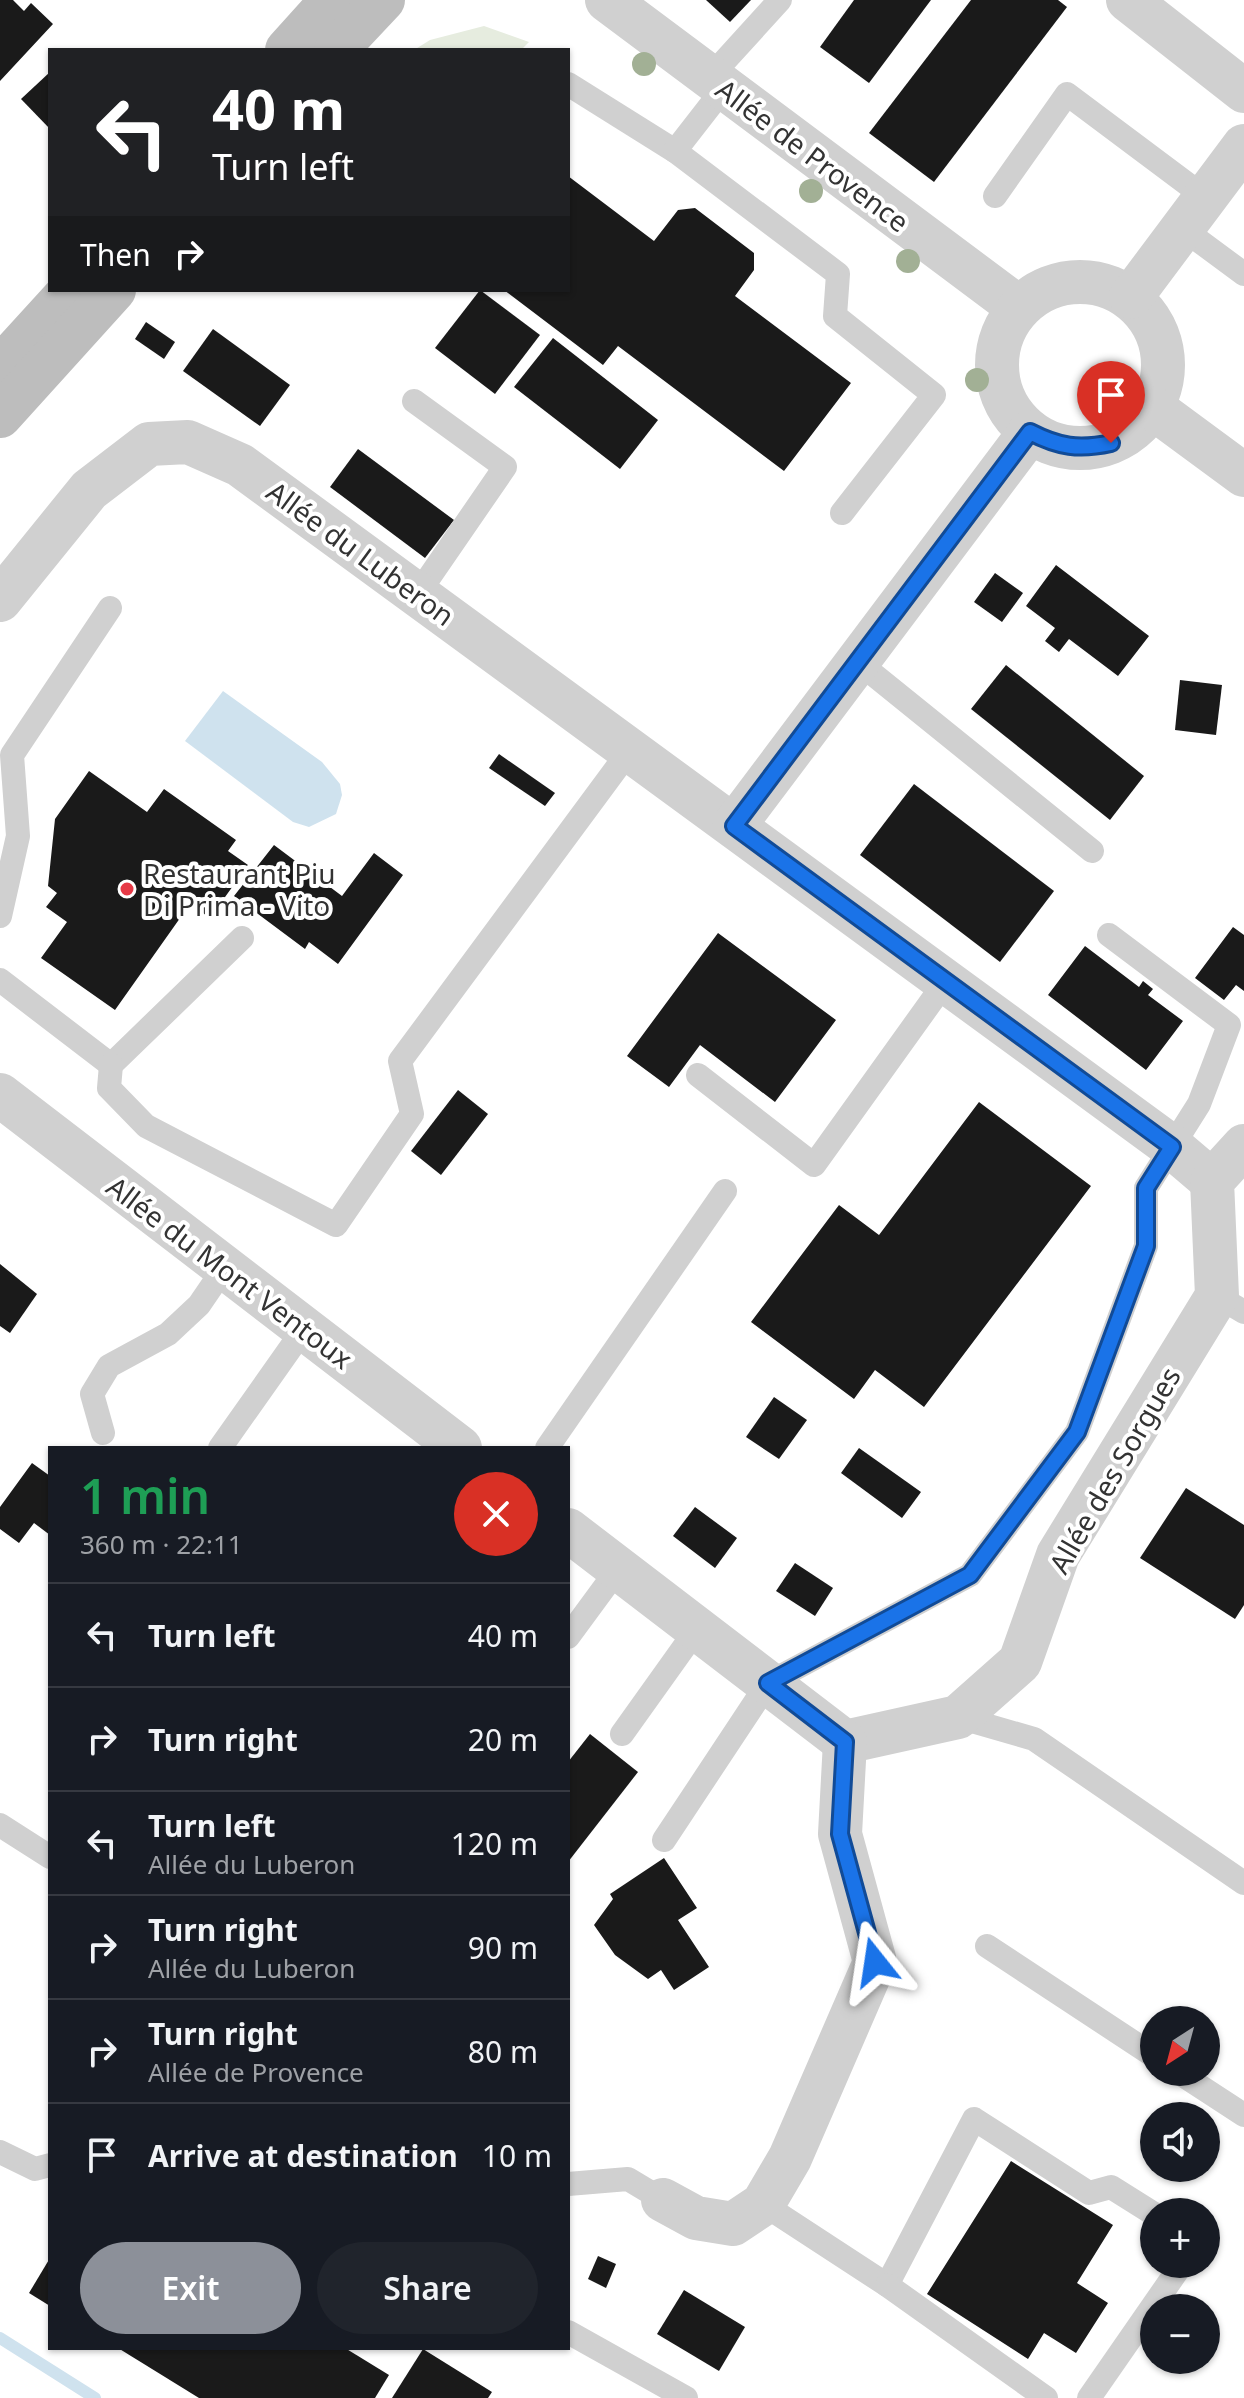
<!DOCTYPE html>
<html lang="en">
<head>
<meta charset="utf-8">
<style>
  body { margin:0; font-family:"Noto Sans",sans-serif; background:#20242c; color:#f1f3f6; height:100vh; display:flex; flex-direction:column; font-size:30px; white-space:nowrap }
  * { box-sizing:border-box; margin:0 }
  p { font-size:26px; color:#9ea1a6 }
  .icon { flex:none; width:44px; height:44px; fill:none; stroke:currentColor; stroke-width:2; stroke-linecap:round; stroke-linejoin:round }
  .map { position:relative; flex:1; overflow:hidden }
  .side { position:absolute; left:48px; top:1446px; width:522px; height:904px; display:flex; flex-direction:column; background:#171b24; border-radius:0px; box-shadow:0 2px 6px #0004 }
  .side>* { flex:none }
  .guide { position:absolute; left:48px; top:48px; width:522px; height:244px; border-radius:0px; box-shadow:0 2px 6px #0004; background:#202124; color:#fff; overflow:hidden }
  .needle { width:52px; rotate:216deg }
  .fabs { position:absolute; left:1140px; top:2006px; display:grid; gap:16px }
  .fabs a { display:grid; place-items:center; width:80px; height:80px; border-radius:50%; background:#171b24; box-shadow:0 2px 6px #0004; font-size:40px }
  .pin { position:absolute; display:grid; place-items:center; width:68px; height:68px; color:#fff; margin:-82px -34px; border-radius:50% 50% 50% 0; rotate:-45deg; box-shadow:0 0 8px #0007 }
  .pin .icon { rotate:45deg }
  .me { position:absolute; width:88px; margin:-44px; rotate:345deg; stroke-linejoin:round; filter:drop-shadow(0 0 6px #0008) }
  .turn { display:flex; align-items:center; gap:28px; height:168px; padding:0 32px; font-size:36px }
  .turn .icon { width:104px; height:104px; stroke-width:2.5 }
  .turn b { display:block; font-size:56px; line-height:68px }
  .then { display:flex; align-items:center; height:76px; padding:0 32px; background:#0003; gap:16px; font-size:30px }
  .round { display:grid; place-items:center; flex:none; width:84px; height:84px; border-radius:42px; background:#20242c }
  .headline { display:flex; align-items:center; justify-content:space-between; height:136px; padding:0 32px }
  h1 { font-size:48px; font-weight:600; line-height:60px; color:#1e9e55 }
  .cta { display:flex; gap:16px; margin-top:auto; padding:16px 32px }
  .cta a { flex:1; height:92px; border-radius:48px; background:#8c9099; color:#fff; font-size:32px; font-weight:600; line-height:92px; text-align:center }
  .cta a+a { background:#20242c; color:#f1f3f6 }
  ul { padding:0; list-style:none }
  li { display:flex; align-items:center; gap:24px; height:104px; padding:0 32px; border-top:2px solid #363941 }
  li div { flex:1 }
  li b { display:block; font-size:30px }
  li em { font-style:normal }
  .map>svg:first-child { display:block }
  .green { fill:#e6ecdf }
  .water { fill:#cfe2ee }
  .lines { fill:none; stroke-linecap:round; stroke-linejoin:round }
  .stream { stroke:#cfe2ee; stroke-width:12 }
  .building { fill:#1a1a1a }
  .service { stroke:#d0d0d0; stroke-width:24 }
  .minor { stroke:#d0d0d0; stroke-width:44 }
  .secondary { stroke:#bdbdbd; stroke-width:44 }
  .tree { fill:#a2b095 }
  .route-casing { stroke:#114b97; stroke-width:20 }
  .route { stroke:#1a73e8; stroke-width:14 }
  .poi-dot { fill:#e63946; stroke:#fff; stroke-width:3 }
  .labels { text-anchor:middle; dominant-baseline:central; stroke-width:8; stroke-linejoin:round; paint-order:stroke }
  .street-label { font-size:28px; fill:#333; stroke:#fff }
  .poi-label { font-size:28px; fill:#333; stroke:#fff; text-anchor:start }
</style>
</head>
<body>
<div class="map">
<svg width="1244" height="2398" viewBox="0 0 1244 2398">
  <rect width="100%" height="100%" fill="#fff"/>
  <polygon class="green" points="484,26 529,42 521,50 414,50 430,40"/>
  <polygon class="water" points="223,691 322,762 340,784 342,795 336,814 309,827 293,822 185,741"/>
  <g class="lines">
    <polyline class="stream" points="0,2338 95,2398"/>
  </g>
  <g class="building">
    <polygon points="0,0 13,0 24,11 31,3 53,24 0,81"/>
    <polygon points="706,0 751,0 730,22"/>
    <polygon points="854,0 931,0 869,83 820,47"/>
    <polygon points="971,0 1058,0 1067,7 934,182 869,133"/>
    <polygon points="50,72 50,129 21,99"/>
    <polygon points="568,176 654,241 678,210 695,208 754,253 754,270 735,296 851,383 784,471 618,346 603,365 504,290 568,290"/>
    <polygon points="480,290 540,335 495,394 435,348"/>
    <polygon points="146,322 175,342 164,359 135,339"/>
    <polygon points="213,329 290,385 260,426 183,371"/>
    <polygon points="553,338 658,420 620,469 514,387"/>
    <polygon points="358,449 454,520 425,558 330,487"/>
    <polygon points="1056,565 1149,636 1118,676 1069,639 1059,652 1045,641 1055,628 1026,606"/>
    <polygon points="995,573 1023,593 1002,622 974,602"/>
    <polygon points="1006,665 1144,776 1110,820 971,709"/>
    <polygon points="1180,680 1222,685 1216,735 1175,730"/>
    <polygon points="499,754 555,793 545,806 489,768"/>
    <polygon points="89,771 147,812 164,789 236,840 228,851 248,865 210,918 190,904 115,1010 41,958 67,922 46,907 57,893 48,886 55,819"/>
    <polygon points="914,784 1054,891 1000,962 860,855"/>
    <polygon points="274,845 342,896 374,853 403,875 338,964 309,942 305,949 234,896"/>
    <polygon points="1233,927 1244,935 1244,991 1236,985 1224,1000 1195,978"/>
    <polygon points="718,933 836,1020 775,1102 700,1045 669,1087 627,1056"/>
    <polygon points="1085,946 1139,987 1143,981 1153,989 1148,995 1183,1021 1146,1070 1048,995"/>
    <polygon points="458,1090 488,1114 441,1175 411,1151"/>
    <polygon points="979,1102 1091,1186 924,1407 875,1370 854,1399 751,1322 839,1205 879,1235"/>
    <polygon points="0,1264 37,1294 10,1333 0,1326"/>
    <polygon points="774,1397 807,1420 779,1459 746,1437"/>
    <polygon points="859,1448 921,1492 902,1518 841,1473"/>
    <polygon points="32,1463 50,1476 50,1535 34,1523 19,1543 0,1529 0,1507"/>
    <polygon points="1186,1488 1244,1525 1244,1605 1235,1619 1140,1558"/>
    <polygon points="695,1507 737,1538 715,1568 673,1536"/>
    <polygon points="795,1563 833,1588 815,1616 776,1591"/>
    <polygon points="590,1734 638,1772 568,1862 568,1762"/>
    <polygon points="664,1858 697,1908 678,1920 709,1967 674,1990 661,1970 648,1979 615,1955 594,1925 613,1899 610,1894"/>
    <polygon points="1011,2161 1113,2225 1077,2283 1108,2303 1076,2353 1044,2333 1028,2359 927,2294"/>
    <polygon points="598,2256 616,2264 606,2288 588,2279"/>
    <polygon points="50,2258 50,2306 29,2293"/>
    <polygon points="684,2290 745,2327 719,2371 657,2334"/>
    <polygon points="118,2348 345,2348 389,2375 375,2398 199,2398"/>
    <polygon points="423,2349 492,2392 488,2398 392,2398"/>
  </g>
  <g class="lines">
    <g class="service">
      <polyline points="709,78 780,0"/>
      <polyline points="568,84 675,151"/>
      <polyline points="724,88 675,151 838,274 835,316 934,395 842,513"/>
      <polyline points="995,196 1067,94 1206,198"/>
      <polyline points="1183,229 1244,274"/>
      <polyline points="414,401 505,467 417,595"/>
      <polyline points="858,662 1092,851"/>
      <polyline points="0,916 18,836 12,755 110,608"/>
      <polyline points="0,980 111,1065 242,938"/>
      <polyline points="111,1065 109,1088 146,1126 336,1225 412,1114 400,1061 630,750"/>
      <polyline points="698,1075 814,1165 946,981"/>
      <polyline points="1217,1296 1244,1312"/>
      <polyline points="103,1433 92,1394 109,1366 168,1334 199,1305 225,1267"/>
      <polyline points="220,1448 304,1329"/>
      <polyline points="547,1448 725,1191"/>
      <polyline points="568,1637 618,1569"/>
      <polyline points="958,1717 1034,1739 1244,1883"/>
      <polyline points="622,1734 697,1629"/>
      <polyline points="0,1825 50,1857"/>
      <polyline points="664,1840 768,1683 970,1575 1077,1432 1146,1246 1146,1188 1199,1104 1229,1025 1109,935"/>
      <polyline points="987,1946 1154,2056"/>
      <polyline points="1178,2072 1244,2115"/>
      <polyline points="0,2152 35,2169 50,2165"/>
      <polyline points="568,2184 628,2179 663,2200"/>
      <polyline points="763,2204 887,2285 974,2119 1089,2193 1111,2187 1154,2214"/>
      <polyline points="887,2285 1046,2398"/>
      <polyline points="568,2332 686,2398"/>
      <polyline points="1089,2398 1182,2264"/>
    </g>
    <g class="minor">
      <polyline points="607,0 1018,307"/>
      <polyline points="1128,0 1244,91"/>
      <circle cx="1080" cy="365" r="83"/>
      <polyline points="1131,297 1244,146"/>
      <polyline points="1153,408 1244,475"/>
      <polyline points="0,600 89,490 149,444 188,442 240,465 1172,1147 1212,1181"/>
      <polyline points="734,826 1030,432"/>
      <polyline points="0,1095 460,1448"/>
      <polyline points="568,1530 845,1742"/>
      <polyline points="845,1742 958,1717 1020,1662 1058,1555 1217,1296 1212,1181 1244,1146"/>
      <polyline points="663,2200 696,2218 733,2224 763,2204 790,2158 875,1962 840,1834 845,1742"/>
    </g>
    <g class="secondary">
      <polyline points="287,50 332,0"/>
      <polyline points="336,50 383,0"/>
      <polyline points="0,368 71,290"/>
      <polyline points="0,416 114,290"/>
    </g>
  </g>
  <g class="tree">
    <circle cx="644" cy="64" r="12"/>
    <circle cx="811" cy="191" r="12"/>
    <circle cx="908" cy="261" r="12"/>
    <circle cx="977" cy="380" r="12"/>
  </g>
  <g class="lines">
    <defs>
      <path id="route" d="M875,1962l-35,-128 5,-92 -77,-59 202,-108 107,-143 69,-186v-58l26,-41 -438,-321 296,-394c29,15 49,18 81,11"/>
    </defs>
    <use href="#route" class="route-casing"/>
    <use href="#route" class="route"/>
  </g>
  <circle class="poi-dot" cx="127" cy="889" r="8"/>
  <g class="labels">
    <g class="street-label">
      <text transform="translate(813 155) rotate(37)">Allée de Provence</text>
      <text transform="translate(361 553) rotate(36)">Allée du Luberon</text>
      <text transform="translate(230 1272) rotate(37)">Allée du Mont Ventoux</text>
      <text transform="translate(1114 1470) rotate(-60)">Allée des Sorgues</text>
    </g>
    <g class="poi-label">
      <text x="143" y="873">Restaurant Piu<tspan x="143" dy="32">Di Prima - Vito</tspan></text>
    </g>
  </g>
</svg>
<div class="fabs">
<a><svg class="needle" viewBox="-14 -14 28 28"><path d="M0-13l5 13h-10z" fill="#e53935"/><path d="M0 13l5-13h-10z" fill="#9ea1a6"/></svg></a>
<a><svg class="icon" aria-label="sound" viewBox="0 0 24 24"><path d="M4 9h4l5-4v14l-5-4H4zM17 9q2 3 0 6"/></svg></a>
<a>+</a>
<a>−</a>
</div>
<div class="pin" style="left:1111px;top:443px;background:#d93025"><svg class="icon" aria-label="arrive" viewBox="0 0 24 24"><path d="M6 21V4h12l-3 4 3 4H6"/></svg></div>
<svg class="me" style="left:875px;top:1962px" viewBox="-20 -20 40 40"><path d="M0-17L14 15 0 8-14 15z" fill="#1a73e8" stroke="#fff" stroke-width="4"/></svg>
<div class="guide">
<div class="turn"><svg class="icon" aria-label="left" viewBox="0 0 24 24"><path d="M17 20v-9H6M10 6l-5 5 5 5"/></svg><div><b>40 m</b>Turn left</div></div>
<div class="then">Then<svg class="icon" aria-label="right" viewBox="0 0 24 24"><path d="M7 20v-9h11M14 6l5 5-5 5"/></svg></div>
</div>
<section class="side">
<div class="headline"><div><h1>1 min</h1><p>360 m · 22:11</p></div><a class="round" style="background:#d93025;color:#fff"><svg class="icon" aria-label="close" viewBox="0 0 24 24"><path d="M6 6l12 12M18 6L6 18"/></svg></a></div>
<ul>
<li><svg class="icon" aria-label="left" viewBox="0 0 24 24"><path d="M17 20v-9H6M10 6l-5 5 5 5"/></svg><div><b>Turn left</b></div><em>40 m</em></li>
<li><svg class="icon" aria-label="right" viewBox="0 0 24 24"><path d="M7 20v-9h11M14 6l5 5-5 5"/></svg><div><b>Turn right</b></div><em>20 m</em></li>
<li><svg class="icon" aria-label="left" viewBox="0 0 24 24"><path d="M17 20v-9H6M10 6l-5 5 5 5"/></svg><div><b>Turn left</b><p>Allée du Luberon</p></div><em>120 m</em></li>
<li><svg class="icon" aria-label="right" viewBox="0 0 24 24"><path d="M7 20v-9h11M14 6l5 5-5 5"/></svg><div><b>Turn right</b><p>Allée du Luberon</p></div><em>90 m</em></li>
<li><svg class="icon" aria-label="right" viewBox="0 0 24 24"><path d="M7 20v-9h11M14 6l5 5-5 5"/></svg><div><b>Turn right</b><p>Allée de Provence</p></div><em>80 m</em></li>
<li><svg class="icon" aria-label="arrive" viewBox="0 0 24 24"><path d="M6 21V4h12l-3 4 3 4H6"/></svg><div><b>Arrive at destination</b></div><em>10 m</em></li>
</ul>
<div class="cta"><a>Exit</a><a>Share</a></div>
</section>
</div>
</body>
</html>
